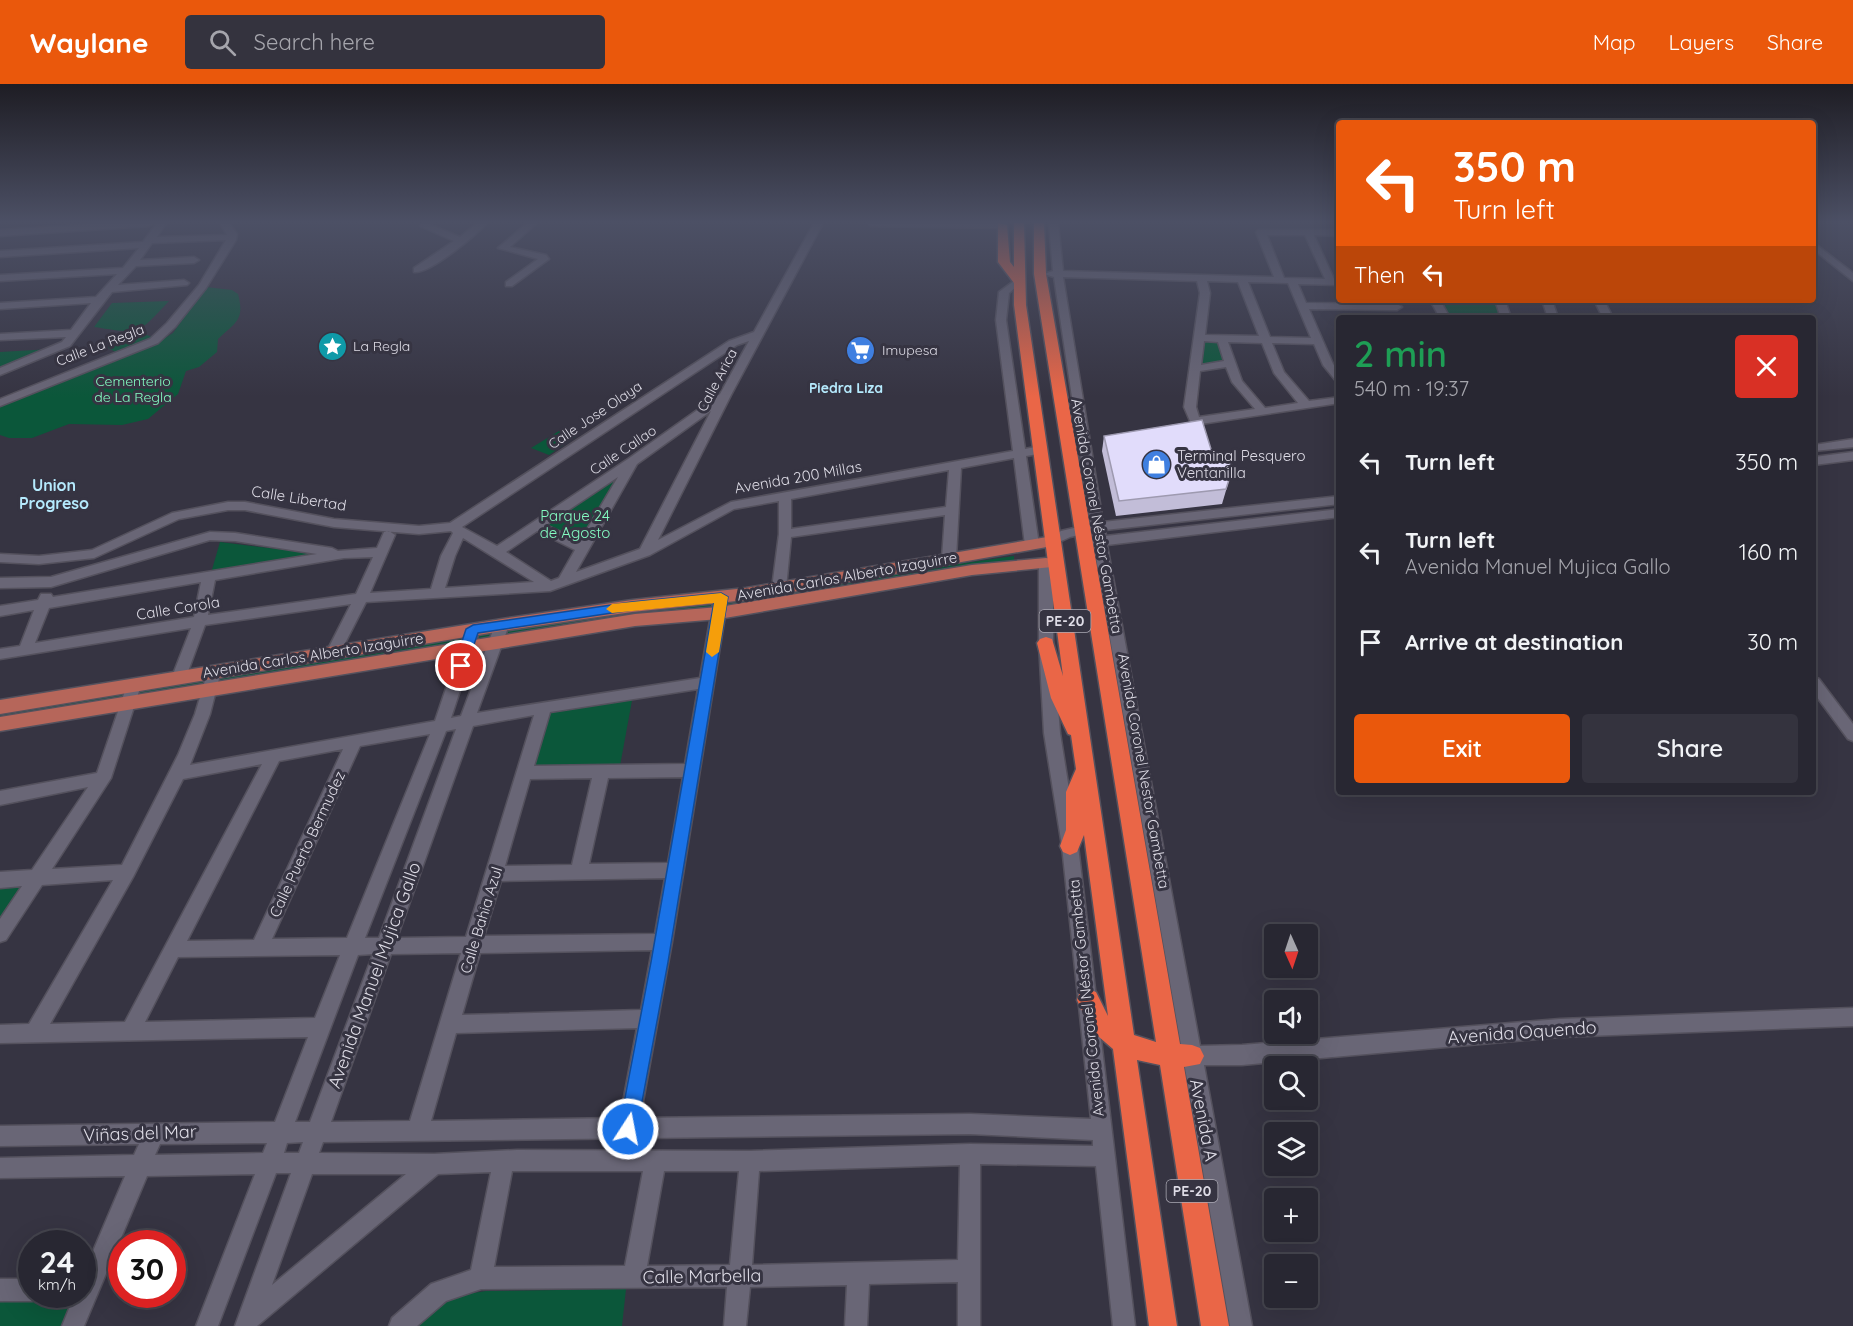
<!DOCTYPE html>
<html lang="en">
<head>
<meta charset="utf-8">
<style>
  body { margin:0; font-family:Quicksand,sans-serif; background:#34333e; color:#f1f3f6; height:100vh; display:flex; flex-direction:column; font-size:22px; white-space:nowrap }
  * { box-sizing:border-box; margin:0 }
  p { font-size:20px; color:#a5a5ac }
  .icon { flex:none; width:33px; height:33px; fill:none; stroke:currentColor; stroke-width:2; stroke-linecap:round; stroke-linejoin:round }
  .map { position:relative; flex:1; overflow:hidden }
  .details { position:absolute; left:1336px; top:231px; width:480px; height:480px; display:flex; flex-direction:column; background:#282732; border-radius:6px; box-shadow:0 6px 24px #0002,0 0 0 2px #44444d }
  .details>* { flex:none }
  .top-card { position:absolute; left:1336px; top:36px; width:480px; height:183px; border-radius:6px; box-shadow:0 6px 24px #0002,0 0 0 2px #44444d; background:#ea580c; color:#fff; overflow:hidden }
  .needle { width:39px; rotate:177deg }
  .controls { position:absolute; left:1264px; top:840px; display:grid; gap:12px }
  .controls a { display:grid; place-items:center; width:54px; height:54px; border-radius:6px; background:#282732; box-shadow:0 6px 24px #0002,0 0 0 2px #44444d; font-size:30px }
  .speed { position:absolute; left:18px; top:1146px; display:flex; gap:12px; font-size:30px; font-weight:700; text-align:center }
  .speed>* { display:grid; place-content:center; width:78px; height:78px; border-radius:50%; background:#282732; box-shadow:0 6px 24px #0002,0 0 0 2px #44444d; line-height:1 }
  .speed small { font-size:15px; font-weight:400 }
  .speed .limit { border:9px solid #d22; background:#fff; color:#111 }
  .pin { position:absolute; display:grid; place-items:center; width:51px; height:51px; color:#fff; margin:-26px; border:3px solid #fff; border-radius:50%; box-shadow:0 2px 6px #0007 }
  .me { position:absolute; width:66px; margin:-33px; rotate:11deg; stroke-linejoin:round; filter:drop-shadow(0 0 4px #0008) }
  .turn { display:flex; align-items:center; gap:21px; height:126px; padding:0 18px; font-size:27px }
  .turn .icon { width:78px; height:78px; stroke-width:2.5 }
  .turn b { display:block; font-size:42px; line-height:51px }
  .then { display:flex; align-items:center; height:57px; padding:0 18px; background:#0003; gap:12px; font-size:22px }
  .round { display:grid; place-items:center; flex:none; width:63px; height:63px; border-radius:6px; background:#34333e }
  .overview { display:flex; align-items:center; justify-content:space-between; height:102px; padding:0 18px }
  h1 { font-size:36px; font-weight:600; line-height:45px; color:#1e9e55 }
  .cta { display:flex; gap:12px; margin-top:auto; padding:12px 18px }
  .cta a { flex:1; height:69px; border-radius:6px; background:#ea580c; color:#fff; font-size:24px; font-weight:600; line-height:69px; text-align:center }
  .cta a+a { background:#34333e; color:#f1f3f6 }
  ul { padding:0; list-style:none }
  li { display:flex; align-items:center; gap:18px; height:90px; padding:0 18px }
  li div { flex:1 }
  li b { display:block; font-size:22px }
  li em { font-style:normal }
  header { display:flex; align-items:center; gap:36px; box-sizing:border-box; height:84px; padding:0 30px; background:#ea580c; color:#fff }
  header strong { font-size:28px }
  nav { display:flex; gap:33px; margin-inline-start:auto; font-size:21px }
  .search { width:420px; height:54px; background:#34333e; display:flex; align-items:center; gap:15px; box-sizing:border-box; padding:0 21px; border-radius:6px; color:#a5a5ac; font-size:22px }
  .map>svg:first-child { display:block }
  .green { fill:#0b573a }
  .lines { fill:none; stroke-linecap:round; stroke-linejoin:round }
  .minor-casing { stroke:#54515d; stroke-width:3 }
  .major-casing { stroke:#54515d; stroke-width:3 }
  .highway-casing { stroke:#54515d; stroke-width:3 }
  .minor { fill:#696676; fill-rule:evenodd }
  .major { fill:#b6665a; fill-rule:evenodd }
  .highway { fill:#ea6647; fill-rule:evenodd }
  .wall { fill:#c2bdd8 }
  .building { fill:#e1dcfb; stroke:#9e9ab0; stroke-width:1.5 }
  .route { fill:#1a73e8; stroke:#114b97; stroke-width:1.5 }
  .slow { fill:#f59e0b }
  .labels { text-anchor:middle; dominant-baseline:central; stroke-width:6; stroke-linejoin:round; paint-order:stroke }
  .far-street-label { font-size:14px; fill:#dedce6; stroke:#363442 }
  .far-poi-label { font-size:14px; fill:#dedce6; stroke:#363442; text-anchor:start }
  .far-park-label { font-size:14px; fill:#84fcc2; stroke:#363442 }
  .far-neighbourhood-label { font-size:14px; font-weight:bold; fill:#b5eafd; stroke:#363442 }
  .shield { fill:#363442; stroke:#acaab5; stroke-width:1.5 }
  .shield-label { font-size:14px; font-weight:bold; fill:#dedce6 }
  .poi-label { font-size:15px; fill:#dedce6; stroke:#363442; text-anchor:start }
  .street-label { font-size:15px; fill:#dedce6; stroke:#363442 }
  .park-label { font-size:15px; fill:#84fcc2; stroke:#363442 }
  .neighbourhood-label { font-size:16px; font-weight:bold; fill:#b5eafd; stroke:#363442 }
  .near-street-label { font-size:18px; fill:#dedce6; stroke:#363442 }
</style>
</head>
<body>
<header>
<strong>Waylane</strong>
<div class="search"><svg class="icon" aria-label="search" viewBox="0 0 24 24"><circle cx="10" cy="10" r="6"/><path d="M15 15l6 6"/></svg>Search here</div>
<nav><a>Map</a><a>Layers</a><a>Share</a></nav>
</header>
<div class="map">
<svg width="1853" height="1242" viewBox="0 0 1853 1242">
  <rect width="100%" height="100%" fill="#363442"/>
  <g class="green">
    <path d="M206,203l26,3 6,4c7,26 -2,28 -20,45l-1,13 -18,15 -13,4 -8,23 -30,25 -26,6 -53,-1 -37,14h-23l-9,-3v-29l157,-63 16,-10z"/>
    <polygon points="1438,216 1496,216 1503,234 1449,234"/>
    <path d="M169,217c-33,35 -28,33 -75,26l18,-24z"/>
    <polygon points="139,248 152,253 117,269 107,263"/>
    <polygon points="1204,256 1219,258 1226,280 1199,282 1202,257"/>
    <polygon points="52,265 0,287 0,268"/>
    <polygon points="559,347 577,352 549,371 531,364"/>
    <polygon points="616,392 620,392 582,460 546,443 546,439"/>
    <polygon points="220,458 310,469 314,471 211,489"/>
    <polygon points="1014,472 1014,477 968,481 740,521 0,635 0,628 482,548"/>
    <polygon points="633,611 620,682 530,683 549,626"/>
    <polygon points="23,802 0,837 0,804"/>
    <polygon points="626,1205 622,1242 408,1242 430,1223 454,1212 486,1207"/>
    <polygon points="75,1214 62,1242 0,1242 0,1215"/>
  </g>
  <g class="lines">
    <defs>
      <g id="minor">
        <polygon points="107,139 153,139 149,142 0,152 0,146"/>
        <polygon points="157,139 166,139 157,153 227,151 220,139 229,139 237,150 236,156 206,204 175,243 158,259 0,322 0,315 150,255 167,239 199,201 226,156 152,159 140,176 194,173 199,176 194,179 136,182 118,201 184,196 189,199 187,201 112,208 70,262 0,291 0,284 62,258 66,253 0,256 0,250 71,246 91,219 0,225 0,219 96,213 117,190 0,197 0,191 123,184 139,164 0,173 0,167 143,158"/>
        <path d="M432,139l-1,2 29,12 17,-14h10c-11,12 -57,51 -73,49v-4l40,-27 -34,-15 3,-3z"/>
        <polygon points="527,139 537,139 510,163 546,171 549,175 512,202 506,202 506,198 538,175 498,164"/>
        <path d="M814,139h9l-92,172 -73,145 73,-38 282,-51 -17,-131 3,-28 19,-14 5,3 -14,12 -3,27 19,129 15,-3 6,4 -2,3 -18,3 13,89 -2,3h-10l-2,-3 -11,-87 -53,10 -5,90 -7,4 -7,-4 3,-43 -154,22 -5,51 -7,5 -5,-2 -2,-3 7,-54v-33l-45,8 -84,46 -100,36 -184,11 -27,53 -5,1 -7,-5 24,-47 -146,21 -19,52 -2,4h-10l-2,-4 19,-49 -191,31v-10l20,-3 14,-36 -34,6v-10l38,-6 3,-6h10l2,3 264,-43 -82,-13 -25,-1 -159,47 -51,1v-10l51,-1 159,-45 25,1 97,15 6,3 39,-3 7,-16 5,-1 6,4 -25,58 61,-4 10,-33 12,-23 -2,-2 -32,3 -85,-7 -89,-17h-17l-49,9 -85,39 -55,6 -39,-2v-8l39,2 53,-6 80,-37 56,-11h17l89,17 85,7 31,-3 279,-182 25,-9zM749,257l-29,53 -92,65 -131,87 -35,-19 275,-182zM711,327l-71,138 -64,23 61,-108zM949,386l-3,37 -155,22v-30zM618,393l-38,64 -34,-16zM537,447l38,19 -16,28 -8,3 -45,-29zM463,454l71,44 -89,6 10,-32zM373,473l-17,37 -148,21 7,-35 129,-22zM201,498l-7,35 -159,26 14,-35z"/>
        <polygon points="867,139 1007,139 1002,144 871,142"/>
        <path d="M1049,139h9l5,48 211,6 -18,-45 2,-2h82v6l-26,-1 20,44h6v6l-42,-1 8,19 91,1 5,3 -5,3 -88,-1 24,55 7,8v10l-4,-1 -13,-16 -9,-21 -42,-1 12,29 25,29 31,-4v6l-139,21 -11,-3 -6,-14 16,-114 -3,-12 -134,-4 40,245 237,-26v8l-235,26 1,6 234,-27v8l-233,28 93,501 42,-1 318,-26 293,-11v18l-293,11 -318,28h-38l48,261h-22l-136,-780 -7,-1 -1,-3 7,-4 -1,-6 -22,5 -17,8 -6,-4 14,-10 30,-7 -37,-247 -10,-3 9,-3zM1267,151h38l20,44 -41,-1zM1207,197l31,1 21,54 -54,-1 5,-42zM1248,198l40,1 23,55 -41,-1zM1204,257l14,1 6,19 -23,4zM1228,258l34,1 12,30 24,30 -33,5 -23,-27zM1226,283l6,15 23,27 -56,8 -3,-10 4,-36z"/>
        <polygon points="1814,159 1853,189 1853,197 1814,166"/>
        <polygon points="1430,216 1440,216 1450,234 1440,234"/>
        <polygon points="1495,216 1505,216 1511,234 1501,234"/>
        <polygon points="1542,216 1552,216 1558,234 1548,234"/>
        <polygon points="1594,216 1604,216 1613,234 1603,234"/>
        <polygon points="1853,355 1853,363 1814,367 1814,361"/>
        <polygon points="1853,368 1853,376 1814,381 1814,373"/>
        <path d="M1046,475l7,4v80l7,90 18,113 57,480h-22l-17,-160 -116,-2v162h-22v-44l-89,2 -2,42h-22l2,-41 -97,2 -4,39h-22l3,-39 -246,2 -35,12 -29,25h-28l3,-8 39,-34 40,-14 20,-98 -53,2 -181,152h-22l56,-153h-15l-58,153h-22l59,-152 -108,2 -63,150h-22l13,-32h7v-17l43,-101 -125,2v-20l134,-3 5,-11 -139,2v-20l275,-4 33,-85 -308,6v-18l29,-1 84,-144 -71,5 -36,55 -6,2v-23l22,-33 -22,2v-16l32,-2 56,-83 -88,18v-14l97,-18 30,-88 2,-4h10l2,4 -30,93 -59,91 70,-4 56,-110 17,-41 14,-47h10l2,4 -11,43 -20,51 245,-44 31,-92 7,-5 7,5 -29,89 10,-2 34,-91 7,-5 7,5 -32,88 223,-35 14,-81 7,-5 5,2 2,3 -56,345 -32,176 330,-4 121,5 -29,-273 -18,-113 -5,-90v-80zM698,605l-13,75 -151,2 16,-54zM534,631l-68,222 -69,1 76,-212zM456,645l-77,209h-14l81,-207zM430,650l-83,204 -75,1 88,-193zM343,665l-89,191 -67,1 92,-180zM262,680l-137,258 -75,2 83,-147 50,-98zM683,693l-15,86 -79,1 19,-86zM592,694l-20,87 -67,1 25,-87zM665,794l-10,56 -171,2 17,-55zM652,866l-11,60 -179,5 18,-62zM461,869l-51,168 -79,1 60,-168zM373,870l-63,168h-15l63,-167zM340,871l-25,63 -170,4 33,-65zM637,944l-17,90 -189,3 25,-88zM970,1050l123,6v6l-123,-2 -220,7 -233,-1 -83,4 -115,-1 4,-11zM303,1058l-4,11h-15l3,-10zM267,1059l-4,10 -108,2 5,-11zM960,1081l-2,95 -206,5 7,-94zM512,1087h131l-18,95 -131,1zM664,1087h75l-9,94 -83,1zM312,1090h94l-134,111z"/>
        <polygon points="1814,593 1819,595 1853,640 1853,657 1848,655 1814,609"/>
        <polygon points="0,1195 32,1195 32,1210 41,1210 40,1214 32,1217 0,1217"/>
      </g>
      <g id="major">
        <polygon points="1053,452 1061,457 1058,461 746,516 632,528 502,547 0,630 0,616 502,535 632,516 746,504"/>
        <polygon points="1046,474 1052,475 1054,479 1052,483 972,491 719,535 635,542 0,647 0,633 635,530 719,523 972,481"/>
      </g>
      <polygon id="highway" points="998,139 1007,141 1010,178 1014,183 1014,139 1024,139 1026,221 1134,951 1156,958 1034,190 1034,139 1044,139 1046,190 1180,960 1192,961 1200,964 1204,972 1200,980 1184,983 1229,1242 1201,1242 1160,981 1137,976 1177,1242 1149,1242 1113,965 1091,946 1077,916 1080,908 1088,905 1096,908 1108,932 1084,751 1077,768 1070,771 1063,768 1060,762 1066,746 1066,708 1076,685 1071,651 1068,650 1051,614 1037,559 1040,555 1046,553 1052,555 1063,592 1014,221 1014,199 998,178"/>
    </defs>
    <use href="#minor" class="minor-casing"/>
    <use href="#major" class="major-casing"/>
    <use href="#highway" class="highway-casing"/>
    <use href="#minor" class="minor"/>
    <use href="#major" class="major"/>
    <use href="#highway" class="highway"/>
  </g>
  <polygon class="wall" points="1104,352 1233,383 1222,420 1116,432 1102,367"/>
  <polygon class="building" points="1202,336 1215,378 1230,378 1233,383 1226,405 1119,417 1104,352"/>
  <linearGradient id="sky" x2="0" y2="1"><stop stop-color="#1e1d24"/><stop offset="0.44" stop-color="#4c5065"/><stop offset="1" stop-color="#4c5065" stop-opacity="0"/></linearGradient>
  <rect width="1853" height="313" fill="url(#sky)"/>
  <polygon class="route" points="721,509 728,513 668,878 637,1045 635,1052 628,1055 622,1052 619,1045 651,878 714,518 632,526 478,549 465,586 461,587 454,582 466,545 473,541 632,518"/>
  <polygon class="slow" points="721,509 728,513 719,568 712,573 706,568 714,519 612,529 606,525 612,520"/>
  <defs>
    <symbol id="sight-disc" viewBox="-11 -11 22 22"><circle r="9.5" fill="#0f9aa8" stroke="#363442"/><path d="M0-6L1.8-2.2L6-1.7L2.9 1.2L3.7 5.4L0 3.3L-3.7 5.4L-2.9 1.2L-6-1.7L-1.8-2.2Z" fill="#fff"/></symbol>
    <symbol id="supermarket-disc" viewBox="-11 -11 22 22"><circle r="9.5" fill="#3f7fe0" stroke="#363442"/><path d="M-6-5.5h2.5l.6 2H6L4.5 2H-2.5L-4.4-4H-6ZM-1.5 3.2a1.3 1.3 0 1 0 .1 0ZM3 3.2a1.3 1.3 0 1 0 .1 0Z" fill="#fff"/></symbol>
    <symbol id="shop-disc" viewBox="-11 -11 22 22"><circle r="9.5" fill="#3f7fe0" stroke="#363442"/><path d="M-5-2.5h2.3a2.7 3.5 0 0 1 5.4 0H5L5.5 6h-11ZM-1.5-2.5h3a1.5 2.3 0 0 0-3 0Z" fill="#fff"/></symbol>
  </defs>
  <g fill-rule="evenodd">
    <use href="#sight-disc" x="316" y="246" width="33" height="33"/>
    <use href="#supermarket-disc" x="844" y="250" width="33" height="33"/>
    <use href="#shop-disc" x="1140" y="364" width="33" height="33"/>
  </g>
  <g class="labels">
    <g class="far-street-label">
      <text transform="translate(100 261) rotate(-21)">Calle La Regla</text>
      <text transform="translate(717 296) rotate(-62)">Calle Arica</text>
      <text transform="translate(595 331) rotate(-34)">Calle Jose Olaya</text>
      <text transform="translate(623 366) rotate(-34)">Calle Callao</text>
    </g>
    <g class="far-poi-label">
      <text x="353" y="262">La Regla</text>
      <text x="882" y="266">Imupesa</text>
    </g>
    <g class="far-park-label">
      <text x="133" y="297">Cementerio<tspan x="133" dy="16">de La Regla</tspan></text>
    </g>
    <g class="far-neighbourhood-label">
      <text x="846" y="304">Piedra Liza</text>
    </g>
    <g class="shield">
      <rect x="1039.5" y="526" width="51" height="22" rx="4.5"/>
      <rect x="1166.5" y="1096" width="51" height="22" rx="4.5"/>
    </g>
    <g class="shield-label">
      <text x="1065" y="537">PE-20</text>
      <text x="1192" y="1107">PE-20</text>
    </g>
    <g class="poi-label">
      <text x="1177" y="371">Terminal Pesquero<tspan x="1177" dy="17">Ventanilla</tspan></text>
    </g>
    <g class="street-label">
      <text transform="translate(798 393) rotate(-10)">Avenida 200 Millas</text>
      <text transform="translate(299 414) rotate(9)">Calle Libertad</text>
      <text transform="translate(1097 432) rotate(80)">Avenida Coronel Néstor Gambetta</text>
      <text transform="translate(847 492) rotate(-10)">Avenida Carlos Alberto Izaguirre</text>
      <text transform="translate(178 524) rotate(-9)">Calle Corola</text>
      <text transform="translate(313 571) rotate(-9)">Avenida Carlos Alberto Izaguirre</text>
      <text transform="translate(1144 687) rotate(80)">Avenida Coronel Nestor Gambetta</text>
      <text transform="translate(307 760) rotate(-65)">Calle Puerto Bermudez</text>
      <text transform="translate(481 836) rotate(-73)">Calle Bahia Azul</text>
      <text transform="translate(1086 914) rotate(-96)">Avenida Coronel Néstor Gambetta</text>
    </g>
    <g class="park-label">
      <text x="575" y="431">Parque 24<tspan x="575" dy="17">de Agosto</tspan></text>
    </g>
    <g class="neighbourhood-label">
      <text x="54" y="401">Union<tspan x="54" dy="18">Progreso</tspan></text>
    </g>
    <g class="near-street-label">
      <text transform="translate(374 891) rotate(-70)">Avenida Manuel Mujica Gallo</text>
      <text transform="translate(1522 948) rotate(-4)">Avenida Oquendo</text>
      <text transform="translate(1204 1036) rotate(79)">Avenida A</text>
      <text transform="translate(140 1049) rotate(-2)">Viñas del Mar</text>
      <text transform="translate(702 1192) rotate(-1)">Calle Marbella</text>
    </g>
  </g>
</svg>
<div class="controls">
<a><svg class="needle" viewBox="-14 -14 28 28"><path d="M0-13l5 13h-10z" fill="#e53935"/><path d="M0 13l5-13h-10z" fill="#a5a5ac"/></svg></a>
<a><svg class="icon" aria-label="sound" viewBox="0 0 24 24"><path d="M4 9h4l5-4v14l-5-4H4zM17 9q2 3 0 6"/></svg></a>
<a><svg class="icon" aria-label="search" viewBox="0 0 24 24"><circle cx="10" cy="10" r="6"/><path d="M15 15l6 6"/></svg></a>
<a><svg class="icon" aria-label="layers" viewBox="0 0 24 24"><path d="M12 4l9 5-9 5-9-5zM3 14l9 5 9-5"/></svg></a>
<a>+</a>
<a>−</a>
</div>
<div class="speed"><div>24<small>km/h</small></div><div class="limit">30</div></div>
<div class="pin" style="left:461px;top:582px;background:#d93025"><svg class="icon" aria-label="arrive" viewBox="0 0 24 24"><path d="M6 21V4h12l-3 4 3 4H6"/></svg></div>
<svg class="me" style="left:628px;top:1045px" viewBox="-20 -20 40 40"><circle r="17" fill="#1a73e8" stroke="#fff" stroke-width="3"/><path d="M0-11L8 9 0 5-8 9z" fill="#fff"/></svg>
<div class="top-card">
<div class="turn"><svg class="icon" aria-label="left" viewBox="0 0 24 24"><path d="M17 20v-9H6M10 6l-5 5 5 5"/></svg><div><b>350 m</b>Turn left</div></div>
<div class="then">Then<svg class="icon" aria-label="left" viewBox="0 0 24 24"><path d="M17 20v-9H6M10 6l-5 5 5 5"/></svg></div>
</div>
<section class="details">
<div class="overview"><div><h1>2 min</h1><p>540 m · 19:37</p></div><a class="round" style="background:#d93025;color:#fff"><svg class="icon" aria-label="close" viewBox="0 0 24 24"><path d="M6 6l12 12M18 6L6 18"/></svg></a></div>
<ul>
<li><svg class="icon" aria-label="left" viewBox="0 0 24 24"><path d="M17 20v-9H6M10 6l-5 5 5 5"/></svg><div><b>Turn left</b></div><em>350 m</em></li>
<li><svg class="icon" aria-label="left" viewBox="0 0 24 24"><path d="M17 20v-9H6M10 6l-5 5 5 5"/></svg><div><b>Turn left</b><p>Avenida Manuel Mujica Gallo</p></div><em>160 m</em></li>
<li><svg class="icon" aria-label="arrive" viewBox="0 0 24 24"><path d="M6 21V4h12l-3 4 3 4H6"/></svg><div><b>Arrive at destination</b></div><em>30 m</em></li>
</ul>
<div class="cta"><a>Exit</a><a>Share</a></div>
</section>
</div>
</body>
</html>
